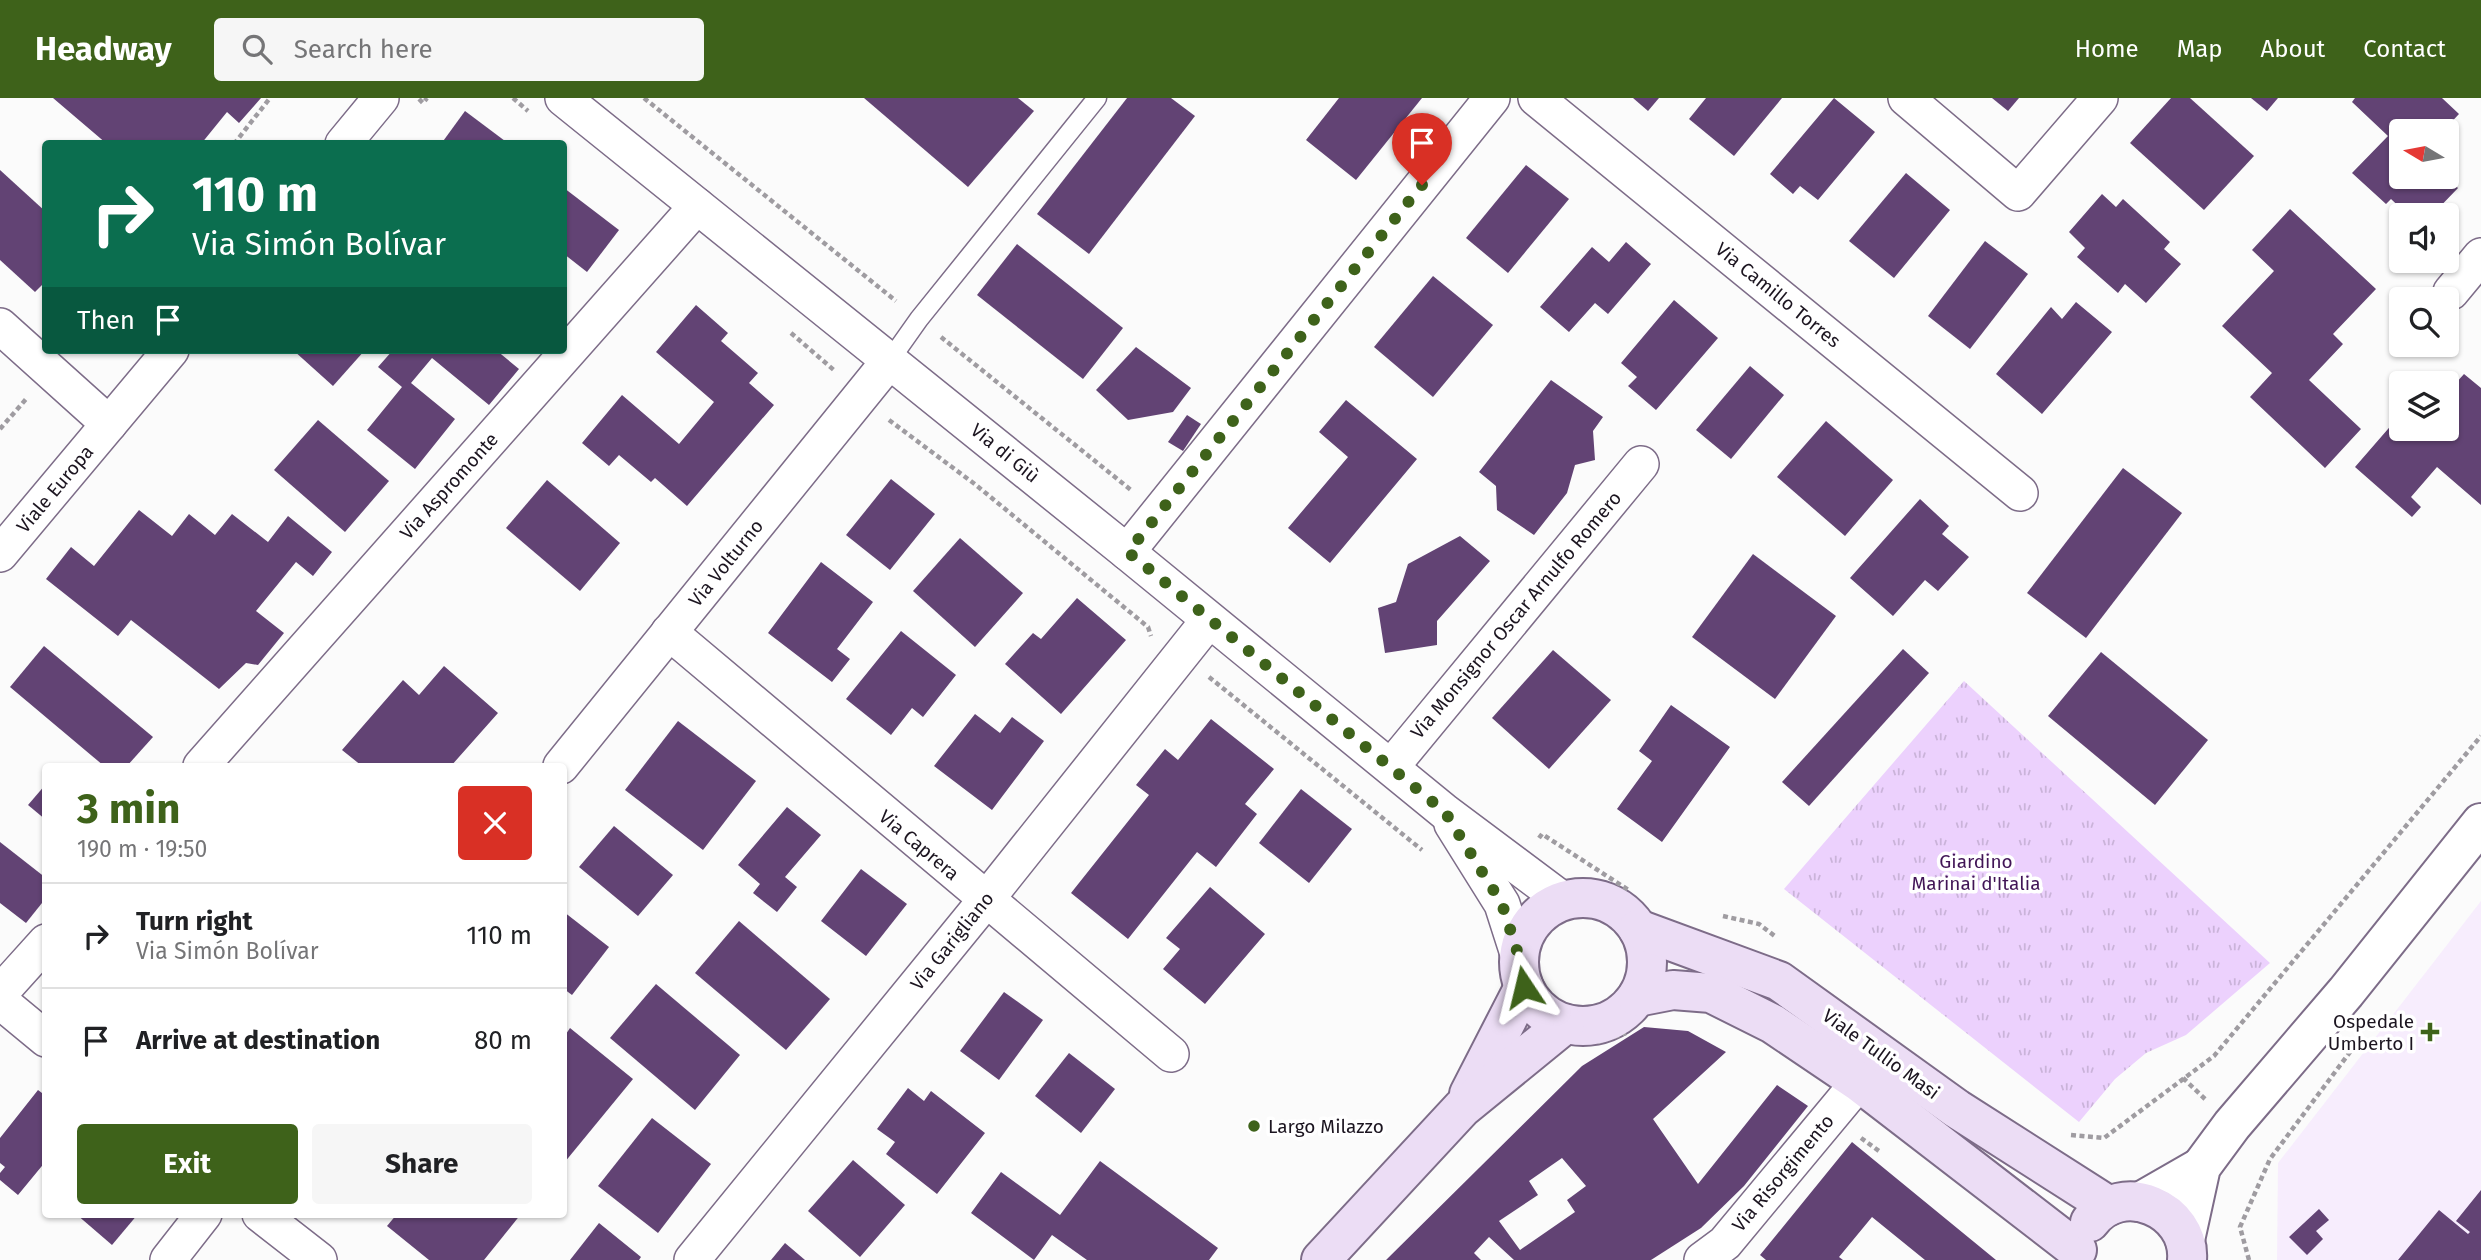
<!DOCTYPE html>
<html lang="en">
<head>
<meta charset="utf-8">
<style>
  body { margin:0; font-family:"Fira Sans",sans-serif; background:#f6f6f6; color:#202124; height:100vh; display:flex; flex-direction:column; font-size:26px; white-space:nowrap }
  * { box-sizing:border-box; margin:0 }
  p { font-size:23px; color:#757577 }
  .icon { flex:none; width:38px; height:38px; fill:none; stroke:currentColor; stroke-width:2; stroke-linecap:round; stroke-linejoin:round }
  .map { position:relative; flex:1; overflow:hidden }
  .drawer { position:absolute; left:42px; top:665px; width:525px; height:455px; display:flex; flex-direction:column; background:#fff; border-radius:7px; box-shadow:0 2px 5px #0004 }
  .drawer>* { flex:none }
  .hud { position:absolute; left:42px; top:42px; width:525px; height:214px; border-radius:7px; box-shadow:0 2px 5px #0004; background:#0b6e4f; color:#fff; overflow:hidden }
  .needle { width:46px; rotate:280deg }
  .controls { position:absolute; left:2389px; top:21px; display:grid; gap:14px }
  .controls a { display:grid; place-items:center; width:70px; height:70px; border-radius:7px; background:#fff; box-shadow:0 2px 5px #0004; font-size:35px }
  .pin { position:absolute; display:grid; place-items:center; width:60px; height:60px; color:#fff; margin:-72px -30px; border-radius:50% 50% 50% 0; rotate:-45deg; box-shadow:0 0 7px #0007 }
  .pin .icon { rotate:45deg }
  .me { position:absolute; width:77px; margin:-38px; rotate:350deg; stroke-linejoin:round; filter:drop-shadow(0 0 5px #0008) }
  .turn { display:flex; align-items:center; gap:24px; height:147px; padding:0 35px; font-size:32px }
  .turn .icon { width:91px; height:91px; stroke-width:2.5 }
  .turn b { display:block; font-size:49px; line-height:60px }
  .then { display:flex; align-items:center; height:66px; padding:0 35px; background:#0003; gap:14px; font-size:26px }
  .round { display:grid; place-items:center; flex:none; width:74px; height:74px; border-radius:7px; background:#f6f6f6 }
  .summary { display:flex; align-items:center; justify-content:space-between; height:119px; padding:0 35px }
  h1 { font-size:42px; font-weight:700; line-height:52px; color:#3e621a }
  .primary-button { display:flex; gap:14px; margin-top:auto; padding:14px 35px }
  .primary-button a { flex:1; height:80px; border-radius:7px; background:#3e621a; color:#fff; font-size:28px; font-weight:700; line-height:80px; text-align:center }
  .primary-button a+a { background:#f6f6f6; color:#202124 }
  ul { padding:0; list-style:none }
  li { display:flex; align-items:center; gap:21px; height:105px; padding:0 35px; border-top:2px solid #e0e0e0 }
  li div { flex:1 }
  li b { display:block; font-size:26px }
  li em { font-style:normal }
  header { display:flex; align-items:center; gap:42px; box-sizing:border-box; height:98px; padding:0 35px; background:#3e621a; color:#fff }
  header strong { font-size:33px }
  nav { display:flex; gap:38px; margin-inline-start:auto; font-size:24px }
  .search { width:490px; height:63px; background:#f6f6f6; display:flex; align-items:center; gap:18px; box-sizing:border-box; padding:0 24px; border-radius:7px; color:#757577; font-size:26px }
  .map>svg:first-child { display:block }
  .built { fill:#f7edfd }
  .park { fill:url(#park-tufts) }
  .building { fill:#624374; fill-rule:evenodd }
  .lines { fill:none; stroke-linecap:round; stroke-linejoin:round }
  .service-casing { stroke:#7d6c88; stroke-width:21 }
  .minor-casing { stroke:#7d6c88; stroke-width:38 }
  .tertiary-casing { stroke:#7d6c88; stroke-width:42 }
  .secondary-casing { stroke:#7d6c88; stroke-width:42 }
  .path { stroke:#9f9ca1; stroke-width:4.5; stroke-dasharray:5 3.5; stroke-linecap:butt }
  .service { stroke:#fff; stroke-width:18 }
  .minor { stroke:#fff; stroke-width:35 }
  .tertiary { stroke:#fff; stroke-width:38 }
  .secondary { stroke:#ecddf5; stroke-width:38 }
  .route { stroke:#3e621a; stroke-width:12; stroke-dasharray:0 21.6 }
  .poi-dot { fill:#3e621a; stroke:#fff; stroke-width:2.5 }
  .labels { text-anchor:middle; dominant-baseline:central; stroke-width:7; stroke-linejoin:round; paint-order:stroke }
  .street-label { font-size:19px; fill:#1c1520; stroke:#fff }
  .park-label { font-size:19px; fill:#411556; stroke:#fff }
  .poi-label { font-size:19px; fill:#1c1520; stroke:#fff; text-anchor:end }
</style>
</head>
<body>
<header>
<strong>Headway</strong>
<div class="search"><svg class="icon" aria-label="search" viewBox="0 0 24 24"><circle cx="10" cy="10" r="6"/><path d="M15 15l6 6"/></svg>Search here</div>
<nav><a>Home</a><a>Map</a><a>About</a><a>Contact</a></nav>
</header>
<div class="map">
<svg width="2481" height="1162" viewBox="0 0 2481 1162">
  <defs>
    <pattern id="park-tufts" width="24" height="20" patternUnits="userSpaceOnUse" patternTransform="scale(1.75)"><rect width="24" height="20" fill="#ecd1fd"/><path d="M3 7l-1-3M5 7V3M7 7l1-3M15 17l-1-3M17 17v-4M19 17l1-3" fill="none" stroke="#cab3d9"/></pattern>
  </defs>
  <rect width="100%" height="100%" fill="#fbfbfb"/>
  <polygon class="built" points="2481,803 2481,1162 2277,1162 2278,1065"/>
  <polygon class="park" points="1964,583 2270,865 2186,937 2146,955 2115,981 2079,1024 1784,791"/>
  <g class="building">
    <polygon points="53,0 261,0 239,25 227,14 201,46 107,46"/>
    <polygon points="864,0 1018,0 1034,13 968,89"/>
    <polygon points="1127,0 1171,0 1195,18 1089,156 1037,116"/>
    <polygon points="1339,0 1422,0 1356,82 1306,42"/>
    <polygon points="1633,0 1659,0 1648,13"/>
    <polygon points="1706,0 1782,0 1734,58 1689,21"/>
    <polygon points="1834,0 1875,34 1818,102 1800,88 1793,96 1770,76"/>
    <polygon points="1992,0 2019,0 2008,13"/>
    <polygon points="2171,0 2190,0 2254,58 2204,112 2130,45"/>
    <polygon points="2251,0 2278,0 2267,13"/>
    <polygon points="2355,0 2442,0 2459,16 2443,33 2401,33 2401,79 2446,79 2458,90 2432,117 2408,117 2391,101 2386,106 2352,75 2388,38 2352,4"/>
    <polygon points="465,13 509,46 441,46"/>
    <polygon points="1526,67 1569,101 1508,175 1466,140"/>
    <polygon points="0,72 46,114 46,183 35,194 0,162"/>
    <polygon points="1906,75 1950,112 1894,180 1849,143"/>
    <polygon points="564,90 619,132 587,174 564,156"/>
    <polygon points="2102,96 2116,109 2123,101 2170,144 2164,151 2181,166 2146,205 2125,186 2118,195 2077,159 2085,150 2069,134"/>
    <polygon points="2290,111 2376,191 2333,236 2343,246 2309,282 2361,331 2325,370 2250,299 2272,275 2222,228 2274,173 2252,152"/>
    <polygon points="1985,143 2028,176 1970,251 1928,218"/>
    <polygon points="1626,144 1651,166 1608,216 1595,205 1569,234 1540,209 1592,149 1609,164"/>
    <polygon points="1017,146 1123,230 1083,281 977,197"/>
    <polygon points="1433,178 1493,227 1433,299 1374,249"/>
    <polygon points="1674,202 1718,240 1656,312 1628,288 1637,279 1621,265"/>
    <polygon points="2076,204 2112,234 2042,316 1996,276 2051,209 2062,221"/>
    <polygon points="696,207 728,235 721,243 758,275 749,285 774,307 687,408 655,380 651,384 619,357 609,368 582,345 622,297 679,346 714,304 656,254"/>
    <polygon points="1136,249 1191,290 1173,314 1128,322 1096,292"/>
    <polygon points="293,252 365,252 333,288"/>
    <polygon points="393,252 496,252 519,271 489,307 432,260 411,285 455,321 415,371 367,332 402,289 378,269"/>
    <polygon points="1750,268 1784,297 1731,361 1696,332"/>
    <polygon points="2464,276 2481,290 2481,407 2437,369 2411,399 2421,409 2412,419 2355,369 2401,316 2401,331 2446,331 2446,296"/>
    <polygon points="1551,282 1603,319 1593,333 1595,362 1575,367 1567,395 1534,437 1497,412 1496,388 1479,374"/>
    <polygon points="1346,302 1417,361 1330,465 1288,430 1348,359 1319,334"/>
    <polygon points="1187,317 1201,326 1183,353 1168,344"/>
    <polygon points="318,322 389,383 345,434 274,372"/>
    <polygon points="1826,323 1893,382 1845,438 1777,379"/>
    <polygon points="2123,370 2182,415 2086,540 2027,495"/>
    <polygon points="891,381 935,416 890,472 846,437"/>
    <polygon points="547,382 620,445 580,493 506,430"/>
    <polygon points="1920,401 1949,428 1942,436 1969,459 1938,493 1925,482 1893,518 1850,480"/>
    <polygon points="139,412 172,438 189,416 215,437 232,416 268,444 288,418 332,454 313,478 296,464 256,513 284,535 258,567 246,565 219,591 131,522 118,538 46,481 71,449 94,468"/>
    <polygon points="1460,438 1490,463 1437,523 1437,547 1385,555 1378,510 1396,504 1408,466"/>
    <polygon points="960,440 1023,495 975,549 913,493"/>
    <polygon points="1753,456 1836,518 1775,601 1692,539"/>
    <polygon points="821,464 873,504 837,551 850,561 832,584 768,535"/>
    <polygon points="1077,500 1126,542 1061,616 1005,566 1033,535 1041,541"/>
    <polygon points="901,533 956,577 923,619 912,610 891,637 846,601"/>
    <polygon points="44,548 153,639 127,668 104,668 10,589"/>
    <polygon points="1903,551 1929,575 1809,708 1782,684"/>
    <polygon points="1553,552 1611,602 1549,671 1492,620"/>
    <polygon points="2101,554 2208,642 2155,707 2048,618"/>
    <polygon points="444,568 498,615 451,668 362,668 342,652 403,582 419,597"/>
    <polygon points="1671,607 1730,649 1662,744 1617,711 1652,663 1639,653"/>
    <polygon points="975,616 1000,635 1012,619 1044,643 992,712 934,668"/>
    <polygon points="1211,621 1274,671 1245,706 1257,716 1216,769 1197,754 1128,841 1071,795 1149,697 1136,687 1165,651 1178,662"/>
    <polygon points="678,623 756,683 703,752 625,692"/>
    <polygon points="46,686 46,722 28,707"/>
    <polygon points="1301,691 1352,731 1309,785 1259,745"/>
    <polygon points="787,709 821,737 785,779 797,789 777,814 753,795 760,786 738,767"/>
    <polygon points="614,728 673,777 638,818 579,769"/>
    <polygon points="0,744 46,780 46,800 26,825 0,805"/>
    <polygon points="861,771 907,806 866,858 821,823"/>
    <polygon points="1210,789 1265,836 1205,906 1163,871 1180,851 1166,840"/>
    <polygon points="564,814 609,849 572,897 564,891"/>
    <polygon points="739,823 830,901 786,952 695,875"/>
    <polygon points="656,886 740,957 695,1012 610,940"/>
    <polygon points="1004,894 1043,922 999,982 960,953"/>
    <path d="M1644,929l44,4 38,21 -73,67 45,65 79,-99 31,21 -64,80 -43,42 -50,32h-137l-25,-23 -15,16 7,7h-95l196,-194zM1562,1060l24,28 -19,14 8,12 -55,38 -21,-29 39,-26 -9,-14z"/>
    <polygon points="570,930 633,981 564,1065 564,939"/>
    <polygon points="1069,955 1115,991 1081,1035 1035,998"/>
    <polygon points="908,990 924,1003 931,993 985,1035 937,1096 886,1056 895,1044 877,1031"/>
    <polygon points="38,992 46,998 46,1063 18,1097 0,1082 0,1075 5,1069 0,1065 0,1040"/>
    <polygon points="652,1020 711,1066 658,1135 598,1088"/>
    <polygon points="1852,1044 1996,1162 1925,1162 1872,1119 1839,1159 1843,1162 1766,1162 1760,1157"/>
    <polygon points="853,1062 905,1107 860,1159 808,1113"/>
    <polygon points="1100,1063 1218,1150 1209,1162 1087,1162 1052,1137 1034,1162 971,1115 1001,1074 1060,1117"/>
    <polygon points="2481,1092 2481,1162 2398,1162 2439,1112 2468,1136 2470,1134 2456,1123"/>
    <polygon points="2319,1111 2329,1122 2316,1133 2323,1141 2307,1157 2289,1139"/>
    <polygon points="76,1116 138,1116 112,1147"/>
    <polygon points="397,1116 521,1116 484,1162 429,1162 387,1128"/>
    <polygon points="599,1125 641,1159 639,1162 570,1162"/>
    <polygon points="785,1145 805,1162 771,1162"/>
  </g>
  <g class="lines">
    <defs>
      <polyline id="service" points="890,262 919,221 1097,0"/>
      <g id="minor">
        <polyline points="563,0 1127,454 1445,714 1564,803"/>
        <polyline points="1536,0 2020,395"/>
        <polyline points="1906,0 2018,95 2100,0"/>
        <polyline points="343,46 381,0"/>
        <polyline points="2451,194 2481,158"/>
        <polyline points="0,228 109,326"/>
        <polyline points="1127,454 1492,0"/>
        <polyline points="0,456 171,252"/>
        <polyline points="669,534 1171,956"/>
        <polyline points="201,668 697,108"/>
        <polyline points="561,668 890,262"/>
        <polyline points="1391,669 1641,366"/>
        <polyline points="1452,726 1502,806 1519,859"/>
        <polyline points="0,895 46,844"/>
        <polyline points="0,903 46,941"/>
        <polyline points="260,1116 319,1162"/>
        <polyline points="168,1162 204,1116"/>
        <polyline points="692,1162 985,803 1209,522"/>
        <polyline points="1702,1162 1725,1145 1859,984"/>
      </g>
      <g id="tertiary">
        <polyline points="2140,1104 2201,1069"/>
        <polyline points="2185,1142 2201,1069 2232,1027 2346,894 2481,725"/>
      </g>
      <g id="secondary">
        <circle cx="1583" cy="864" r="64"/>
        <polyline points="1638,831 1779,883 1957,1011 2109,1108"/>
        <polyline points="1637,899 1673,892 1711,895 1773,926 1859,984 2077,1152"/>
        <polyline points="1469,996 1524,889"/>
        <path d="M2090,1124c31,-43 101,-13 97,38"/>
        <polyline points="1321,1162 1462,1010 1565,926"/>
      </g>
    </defs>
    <use href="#service" class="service-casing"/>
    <use href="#minor" class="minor-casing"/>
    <use href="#tertiary" class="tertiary-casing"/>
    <use href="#secondary" class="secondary-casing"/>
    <g class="path">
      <polyline points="513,0 528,13"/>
      <polyline points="644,0 896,203"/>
      <polyline points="419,1 423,5 427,0"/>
      <polyline points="234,46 270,0"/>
      <polyline points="791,235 835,273"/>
      <polyline points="941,239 1131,392"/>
      <polyline points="889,322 976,387 1148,529 1151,538"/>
      <polyline points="0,331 27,300"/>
      <polyline points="1209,579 1422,752"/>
      <polyline points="1539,740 1542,736 1630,793"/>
      <polyline points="1723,818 1759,826 1776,839"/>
      <polyline points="1598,944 1626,935"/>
      <polyline points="2183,980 2205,1001"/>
      <polyline points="2071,1037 2104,1040 2214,958 2481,638"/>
      <polyline points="1861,1040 1879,1053"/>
      <polyline points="2249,1162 2240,1129 2270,1061 2353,950"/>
    </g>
    <use href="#service" class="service"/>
    <use href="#minor" class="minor"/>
    <use href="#tertiary" class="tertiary"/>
    <use href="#secondary" class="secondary"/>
  </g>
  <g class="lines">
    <polyline class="route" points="1422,87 1128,454 1445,714 1502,806 1519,859 1524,889"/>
  </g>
  <g class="poi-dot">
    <path d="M2426.5 923.5h7v7h7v7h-7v7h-7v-7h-7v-7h7z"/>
    <circle cx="1254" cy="1028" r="7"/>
  </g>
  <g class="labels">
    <g class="street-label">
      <text transform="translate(1778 197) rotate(39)">Via Camillo Torres</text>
      <text transform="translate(1005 355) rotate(39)">Via di Giù</text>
      <text transform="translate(449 388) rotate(-48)">Via Aspromonte</text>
      <text transform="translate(55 391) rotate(-50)">Viale Europa</text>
      <text transform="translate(726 465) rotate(-51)">Via Volturno</text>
      <text transform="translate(1516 517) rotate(-50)">Via Monsignor Oscar Arnulfo Romero</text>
      <text transform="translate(919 747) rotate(40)">Via Caprera</text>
      <text transform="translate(952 843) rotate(-51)">Via Garigliano</text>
      <text transform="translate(1881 956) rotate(36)">Viale Tullio Masi</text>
      <text transform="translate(1783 1075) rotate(-50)">Via Risorgimento</text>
    </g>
    <g class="park-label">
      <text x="1976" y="763">Giardino<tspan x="1976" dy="22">Marinai d'Italia</tspan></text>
    </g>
    <g class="poi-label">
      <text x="2414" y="923">Ospedale<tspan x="2414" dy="22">Umberto I</tspan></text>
      <text x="1268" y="1028" text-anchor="start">Largo Milazzo</text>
    </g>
  </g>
</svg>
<div class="controls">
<a><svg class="needle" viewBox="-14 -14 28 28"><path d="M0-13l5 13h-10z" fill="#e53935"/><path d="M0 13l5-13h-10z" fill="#757577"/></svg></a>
<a><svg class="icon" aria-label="sound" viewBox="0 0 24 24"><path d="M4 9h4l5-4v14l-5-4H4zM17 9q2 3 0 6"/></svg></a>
<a><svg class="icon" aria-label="search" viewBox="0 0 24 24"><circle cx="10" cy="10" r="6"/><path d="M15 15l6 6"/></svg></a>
<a><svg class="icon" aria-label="layers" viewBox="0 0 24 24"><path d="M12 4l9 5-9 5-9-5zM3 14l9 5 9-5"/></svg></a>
</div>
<div class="pin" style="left:1422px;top:87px;background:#d93025"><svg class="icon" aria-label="arrive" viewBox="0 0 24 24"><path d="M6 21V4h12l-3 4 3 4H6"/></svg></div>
<svg class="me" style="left:1524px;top:889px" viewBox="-20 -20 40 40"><path d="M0-17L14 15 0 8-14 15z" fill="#3e621a" stroke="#fff" stroke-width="4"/></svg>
<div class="hud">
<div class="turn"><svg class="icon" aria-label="right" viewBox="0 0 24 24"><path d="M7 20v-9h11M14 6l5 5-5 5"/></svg><div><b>110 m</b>Via Simón Bolívar</div></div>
<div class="then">Then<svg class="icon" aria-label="arrive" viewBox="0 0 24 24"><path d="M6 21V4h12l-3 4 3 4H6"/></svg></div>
</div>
<section class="drawer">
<div class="summary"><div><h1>3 min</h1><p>190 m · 19:50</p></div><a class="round" style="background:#d93025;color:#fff"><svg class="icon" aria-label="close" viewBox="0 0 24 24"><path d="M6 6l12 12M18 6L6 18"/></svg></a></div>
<ul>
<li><svg class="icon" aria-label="right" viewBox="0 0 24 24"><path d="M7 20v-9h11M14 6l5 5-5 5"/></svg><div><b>Turn right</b><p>Via Simón Bolívar</p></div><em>110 m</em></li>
<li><svg class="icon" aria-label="arrive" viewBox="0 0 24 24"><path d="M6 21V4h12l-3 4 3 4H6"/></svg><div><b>Arrive at destination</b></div><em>80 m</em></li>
</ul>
<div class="primary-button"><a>Exit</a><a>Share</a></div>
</section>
</div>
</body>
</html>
